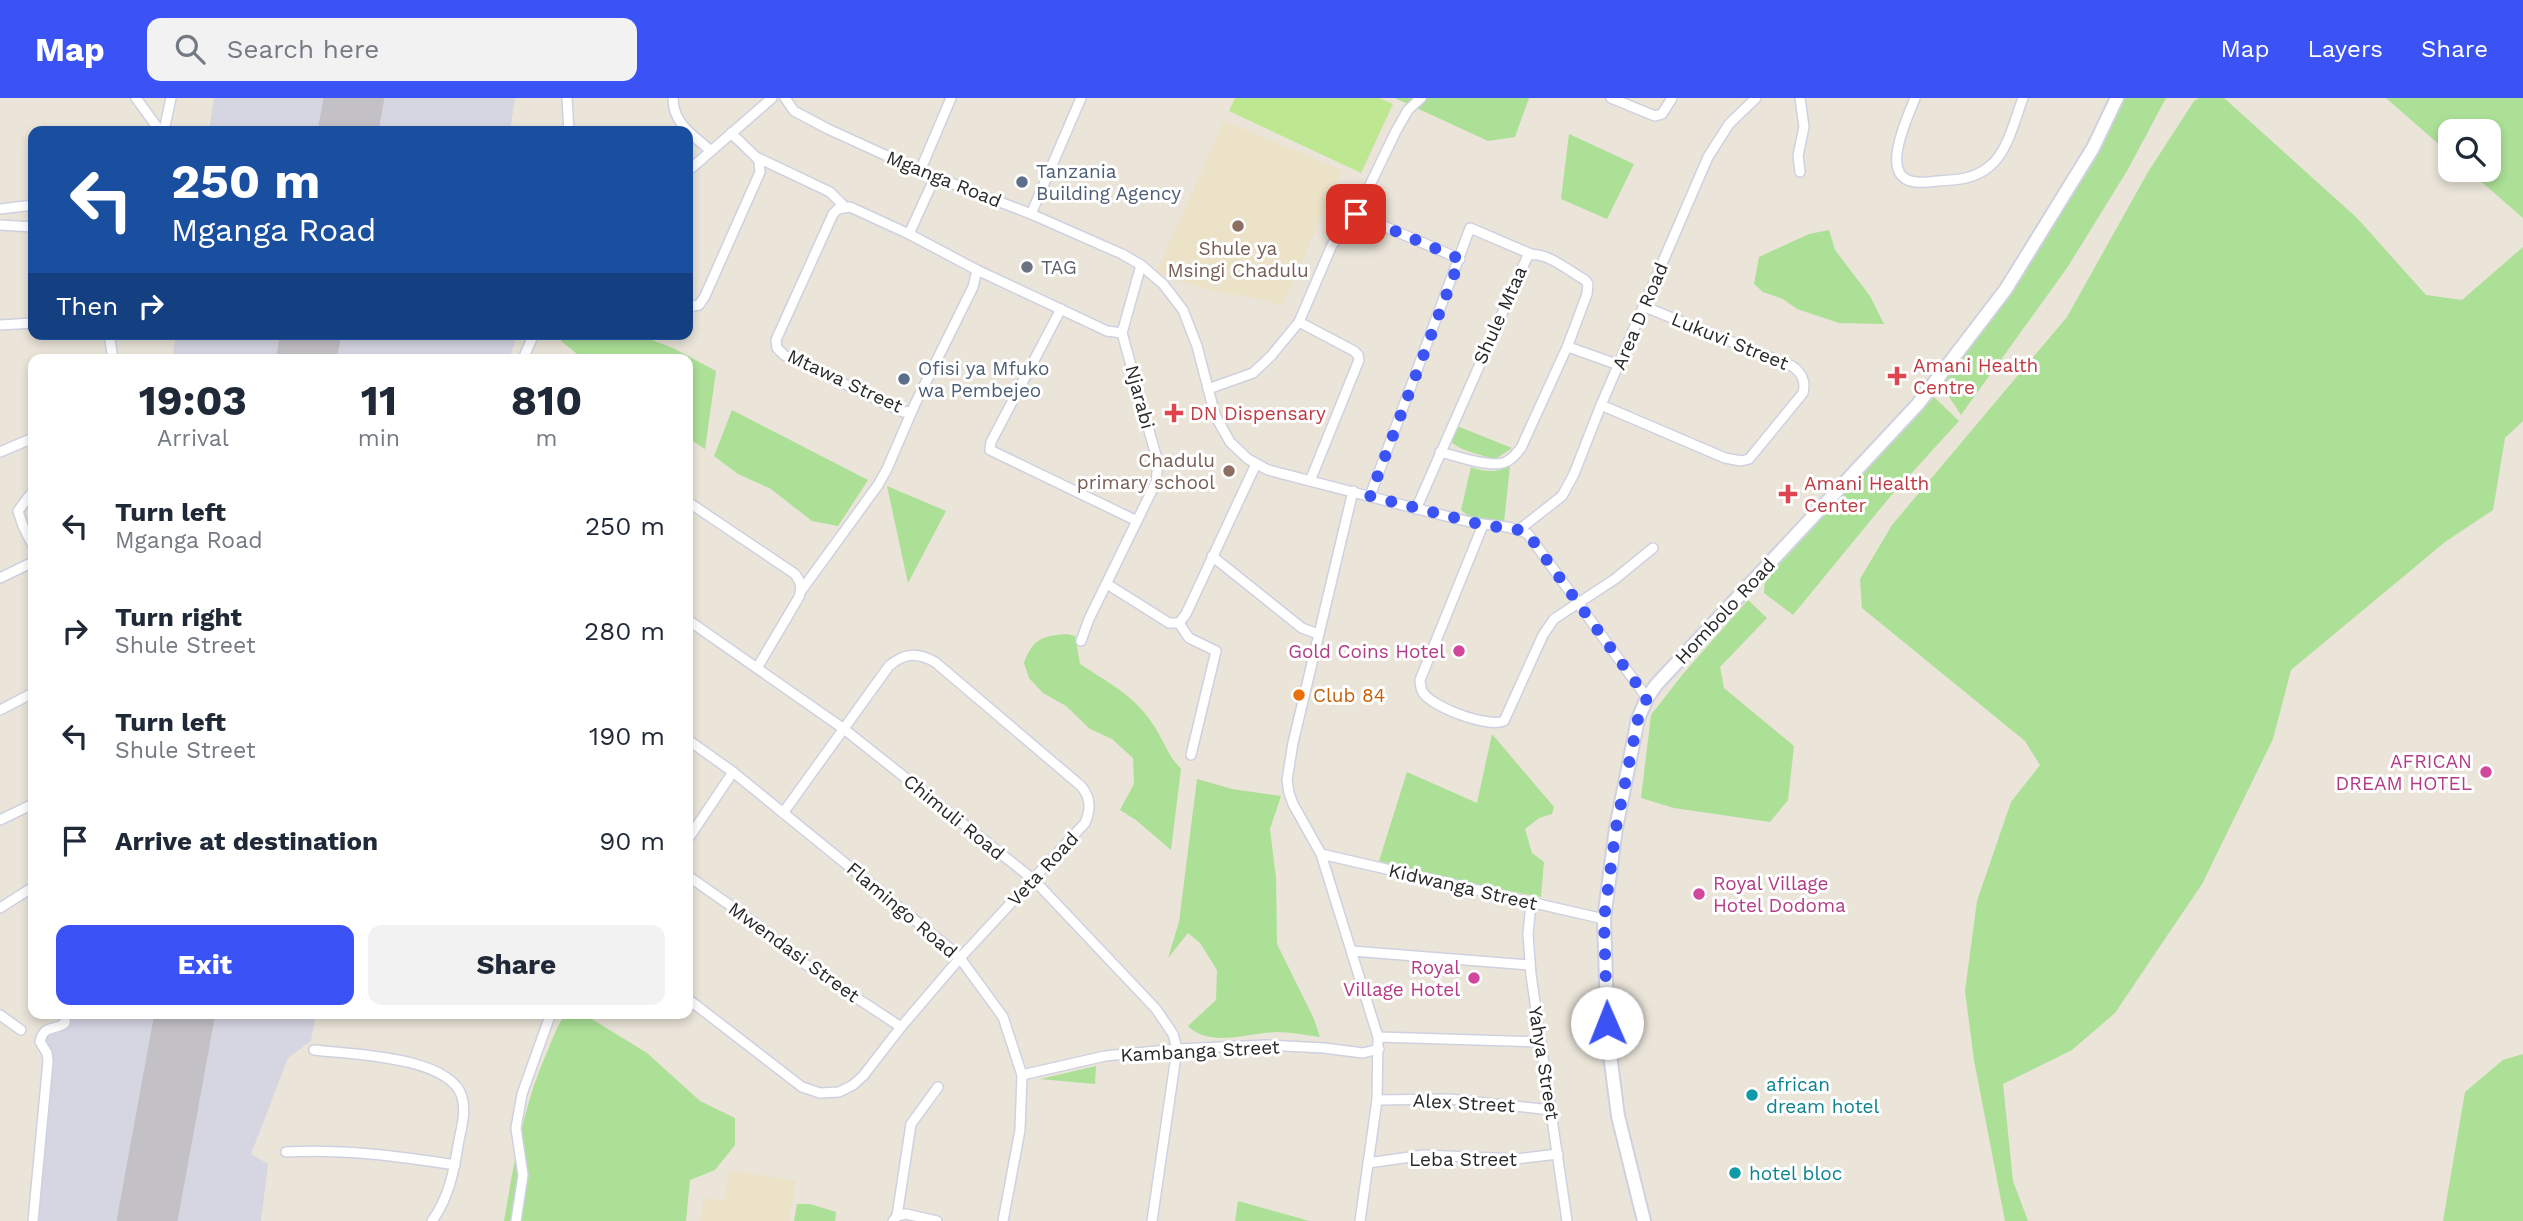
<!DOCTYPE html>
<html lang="en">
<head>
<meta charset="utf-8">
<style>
  body { margin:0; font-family:"Work Sans",sans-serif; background:#f2f2f3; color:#1f2937; height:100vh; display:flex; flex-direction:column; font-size:26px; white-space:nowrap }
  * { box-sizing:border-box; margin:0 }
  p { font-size:23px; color:#747a83 }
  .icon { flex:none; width:38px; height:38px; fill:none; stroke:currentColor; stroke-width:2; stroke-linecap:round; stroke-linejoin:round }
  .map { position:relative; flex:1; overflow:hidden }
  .sheet { position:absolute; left:28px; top:256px; width:665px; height:665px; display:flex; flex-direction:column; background:#fff; border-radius:14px; box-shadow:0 4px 10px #0003 }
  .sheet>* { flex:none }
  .top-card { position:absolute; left:28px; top:28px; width:665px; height:214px; border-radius:14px; box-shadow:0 4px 10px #0003; background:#1a4fa0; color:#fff; overflow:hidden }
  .fabs { position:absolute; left:2438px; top:21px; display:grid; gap:14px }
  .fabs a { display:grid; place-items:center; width:63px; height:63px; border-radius:14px; background:#fff; box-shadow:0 4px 10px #0003; font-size:35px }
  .pin { position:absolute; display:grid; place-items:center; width:60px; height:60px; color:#fff; margin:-30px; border-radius:14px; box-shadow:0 4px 10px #0006 }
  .me { position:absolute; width:77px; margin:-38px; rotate:359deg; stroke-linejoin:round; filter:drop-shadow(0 0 5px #0008) }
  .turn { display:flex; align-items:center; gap:24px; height:147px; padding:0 28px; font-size:32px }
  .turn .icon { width:91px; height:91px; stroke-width:2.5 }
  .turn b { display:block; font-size:49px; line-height:60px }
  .then { display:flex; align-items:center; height:66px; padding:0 28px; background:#0003; gap:14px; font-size:26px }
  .eta { display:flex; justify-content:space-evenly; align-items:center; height:119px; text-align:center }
  .eta b { font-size:42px; font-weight:700; line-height:49px }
  .action { display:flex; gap:14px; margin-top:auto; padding:14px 28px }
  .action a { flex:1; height:80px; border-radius:14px; background:#3b53f5; color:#fff; font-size:28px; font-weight:700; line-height:80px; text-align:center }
  .action a+a { background:#f2f2f3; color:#1f2937 }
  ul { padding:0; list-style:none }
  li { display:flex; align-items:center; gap:21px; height:105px; padding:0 28px }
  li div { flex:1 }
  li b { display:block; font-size:26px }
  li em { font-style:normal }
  header { display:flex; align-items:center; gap:42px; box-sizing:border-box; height:98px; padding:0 35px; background:#3b53f5; color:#fff }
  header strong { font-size:33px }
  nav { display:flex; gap:38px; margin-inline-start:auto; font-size:24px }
  .search { width:490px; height:63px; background:#f2f2f3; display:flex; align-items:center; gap:18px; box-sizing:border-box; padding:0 24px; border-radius:14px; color:#747a83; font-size:26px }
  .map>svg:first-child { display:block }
  .education { fill:#ece2c8 }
  .airport { fill:#d5d6e2 }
  .green { fill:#abe096 }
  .pitch { fill:#bee792 }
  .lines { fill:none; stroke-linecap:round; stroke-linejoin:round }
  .runway { stroke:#c3c1c6; stroke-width:60 }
  .street-casing { stroke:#cfd1e0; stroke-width:12 }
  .secondary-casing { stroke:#cfd1e0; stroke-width:16 }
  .street { stroke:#fff; stroke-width:9 }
  .secondary { stroke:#fff; stroke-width:12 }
  .route { stroke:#3b53f5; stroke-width:12; stroke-dasharray:0 21.6 }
  .service-dot { fill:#5c6f8a; stroke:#fff; stroke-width:2.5 }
  .education-dot { fill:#8d6e63; stroke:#fff; stroke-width:2.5 }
  .worship-dot { fill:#6b7280; stroke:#fff; stroke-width:2.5 }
  .health-dot { fill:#e0444e; stroke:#fff; stroke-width:2.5 }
  .hotel-dot { fill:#d1479c; stroke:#fff; stroke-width:2.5 }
  .food-dot { fill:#e8710a; stroke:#fff; stroke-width:2.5 }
  .culture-dot { fill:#0f9aa8; stroke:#fff; stroke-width:2.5 }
  .labels { text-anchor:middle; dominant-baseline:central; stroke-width:6; stroke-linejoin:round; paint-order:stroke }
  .service-label { font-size:19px; fill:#4e5e75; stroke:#fff; text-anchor:start }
  .street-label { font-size:19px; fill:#282828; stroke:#fff }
  .education-label { font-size:19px; fill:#785e54; stroke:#fff }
  .worship-label { font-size:19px; fill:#5b616d; stroke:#fff; text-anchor:start }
  .health-label { font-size:19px; fill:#be3a42; stroke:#fff; text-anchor:start }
  .hotel-label { font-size:19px; fill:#b23c85; stroke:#fff; text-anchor:end }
  .food-label { font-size:19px; fill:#c56008; stroke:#fff; text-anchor:start }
  .culture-label { font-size:19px; fill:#0d838f; stroke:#fff; text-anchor:start }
</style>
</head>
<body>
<header>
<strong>Map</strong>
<div class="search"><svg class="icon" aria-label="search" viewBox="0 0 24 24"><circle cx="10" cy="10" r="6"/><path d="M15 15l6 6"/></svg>Search here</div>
<nav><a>Map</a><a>Layers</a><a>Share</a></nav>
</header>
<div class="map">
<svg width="2523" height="1123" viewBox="0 0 2523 1123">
  <rect width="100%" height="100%" fill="#eae4d9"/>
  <g class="education">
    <polygon points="1224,23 1342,72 1282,209 1269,203 1205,191 1156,175"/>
    <polygon points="729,1072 796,1083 789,1123 700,1123 704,1100 724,1103"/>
  </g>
  <g class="airport">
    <polygon points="214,0 515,0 510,33 209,33"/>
    <polygon points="176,236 518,236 509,261 172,261"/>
    <polygon points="69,915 316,915 311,943 288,960 251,1056 268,1066 261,1123 36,1123 52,956 44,942 47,934 69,929"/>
  </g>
  <g class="green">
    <polygon points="1395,0 1529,0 1515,39 1488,43"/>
    <polygon points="2124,0 2166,0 2127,73 2067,170 1961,317 1940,285 2074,94"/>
    <polygon points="2199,0 2224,0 2357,120 2426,197 2462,202 2523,149 2523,323 2505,340 2493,412 2445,444 2291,572 2273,641 2202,786 2115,915 2072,952 2003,986 2013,1083 2028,1123 2005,1123 1974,962 1965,893 1977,803 2011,704 2040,667 2025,643 1862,510 1860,481 1892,427 2067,219 2148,74 2194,3"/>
    <polygon points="2386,0 2523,0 2523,120 2468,72 2488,72 2488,33 2450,33 2450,56"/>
    <polygon points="1569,36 1634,66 1607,121 1561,101"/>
    <polygon points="1829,132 1835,152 1870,198 1884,226 1839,225 1797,211 1783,201 1763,194 1754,186 1759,159 1809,136"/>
    <polygon points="553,236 636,236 673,250 716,273 705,351 688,340 688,261 583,261"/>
    <polygon points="1934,299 1959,323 1889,400 1793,517 1764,495 1765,482"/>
    <polygon points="732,312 868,382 838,428 812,423 771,391 738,376 714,358"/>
    <path d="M1457,328l55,22 -18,12c-15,-7 -28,-7 -42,-17z"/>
    <path d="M1510,368l-6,56 -32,-3 -11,-9 10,-43c14,5 25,6 39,-1z"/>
    <polygon points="887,388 946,413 908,485"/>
    <polygon points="1748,502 1767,520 1720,569 1724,590 1794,648 1788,702 1770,724 1674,710 1641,700 1651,617 1683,576"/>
    <path d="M1067,536l8,2 5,28c27,18 54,31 72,59 12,17 14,30 29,46l-10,81 -35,-30 -16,-10 14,-26 -1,-26 -21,-19 -22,-10 -24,-23 -23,-13 -14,-15 -5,-15c9,-25 19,-27 43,-29z"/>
    <polygon points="1492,636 1554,709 1552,716 1539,720 1525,731 1532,755 1544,764 1541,799 1462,784 1379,763 1407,674 1477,705"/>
    <path d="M1197,681l35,10 49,7 -11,33 6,49 1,66 37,75 6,18c-15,-2 -30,-5 -44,-5 -29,1 -66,16 -88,-6l28,-26 1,-30 -17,-27 -12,-10 -20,25 11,-36z"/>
    <path d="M567,915h15l65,40 53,48 35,17v27l-20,25 -25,10 -4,41h-182c10,-58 19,-115 43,-169 6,-13 10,-28 20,-39z"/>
    <polygon points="2523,956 2523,1123 2443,1123 2465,994 2503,962"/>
    <polygon points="1096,968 1095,986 1040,981"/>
    <polygon points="1238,1103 1299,1120 1309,1123 1235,1123"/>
    <polygon points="797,1106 810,1106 836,1114 835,1123 794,1123"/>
  </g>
  <polygon class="pitch" points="1235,0 1379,0 1393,6 1361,75 1229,13"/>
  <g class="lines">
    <g class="runway">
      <polyline points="348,33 354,0"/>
      <polyline points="306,261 311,236"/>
      <polyline points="147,1123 185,915"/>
    </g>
    <defs>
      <g id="street">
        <polyline points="136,0 160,33"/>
        <polyline points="567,0 569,33"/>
        <path d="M673,0c0,26 20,37 38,53"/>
        <path d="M785,0l9,13 34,18 92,42 111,43 91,40 19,11 22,19 20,26 14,36 18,69 15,27 18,17 20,11c66,17 132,35 198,51 20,5 44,3 62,13l119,164"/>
        <polyline points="1611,0 1655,18 1662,16 1672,0"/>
        <path d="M1915,0c-7,19 -38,81 1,84 7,1 15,0 22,-1 19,-1 37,-2 52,-15 18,-15 25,-47 33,-68"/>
        <polyline points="164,33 171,0"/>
        <polyline points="756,59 830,94 844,108"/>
        <polyline points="688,73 772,0"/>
        <polyline points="920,73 951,0"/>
        <polyline points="1800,74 1798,58 1804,29 1800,0"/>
        <polyline points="0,111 33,107"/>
        <polyline points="1031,116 1081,0"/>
        <polyline points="1356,116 1460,161"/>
        <polyline points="0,127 33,129"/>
        <polyline points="909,136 850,109 838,111 833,116 776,242 777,250 784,257 903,314 912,313 915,306 973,189 977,172 909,136 935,79"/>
        <polyline points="977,172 1107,233 1122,235"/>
        <polyline points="688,209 699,207 705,198 760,74 759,63 756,59 731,35"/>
        <polyline points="1061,211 991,344 990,352 1137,423"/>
        <polyline points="1299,224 1354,253 1358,257 1359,262 1310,383"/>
        <polyline points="0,227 33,225"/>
        <polyline points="109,236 113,261"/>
        <polyline points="523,261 534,236"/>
        <polyline points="1208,291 1253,275 1271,258 1299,224 1332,147 1356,116 1396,33 1408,12 1421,0"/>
        <path d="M1601,307l124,53 16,3 8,-2 54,-66c3,-12 -1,-20 -11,-27l-147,-59"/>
        <polyline points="0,354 33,340"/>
        <path d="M1440,354c16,4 48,15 63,11 8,-2 13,-9 18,-15l47,-103"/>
        <polyline points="33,393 18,413 23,428 33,448"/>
        <polyline points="1353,393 1293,645 1287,682 1289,695 1293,706 1321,756 1378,939 1377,1002 1360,1123"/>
        <polyline points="1370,398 1470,130 1531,156"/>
        <path d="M688,404l107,72c6,8 7,14 4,23l-42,71"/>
        <path d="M1416,411l112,-254c18,-4 41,16 57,25l3,4 -1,10 -19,51 3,3 48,17"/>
        <path d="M1483,427l-63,155c0,2 1,9 2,11 8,16 66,37 82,30l39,-86 11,-16 61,-40 38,-31"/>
        <polyline points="1520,431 1562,398 1574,376 1601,307 1708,59 1729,26 1756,0"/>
        <polyline points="1212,458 1302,530 1318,536"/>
        <polyline points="0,480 33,464"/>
        <polyline points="1107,486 1169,525 1179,525 1186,516 1256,366"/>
        <polyline points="801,493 878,387 887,371 912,313"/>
        <polyline points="688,522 844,631 1034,782 1156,911 1173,936 1177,951 1152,1123"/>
        <polyline points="1179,525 1189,540 1216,553 1191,657"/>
        <polyline points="1081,543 1089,521 1156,384 1158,365 1122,235 1141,167"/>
        <polyline points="0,612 33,595"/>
        <polyline points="688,642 733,674 948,849 960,860 1003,919 1022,977 1020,1032 1003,1123"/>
        <polyline points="0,722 33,706"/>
        <polyline points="688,741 733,674"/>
        <polyline points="1321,756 1604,821"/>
        <polyline points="688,778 754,824 802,864 901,929"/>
        <polyline points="1531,806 1528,836 1531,877 1567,1123"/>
        <polyline points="0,810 33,789"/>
        <polyline points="1352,853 1530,867"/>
        <path d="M688,901l114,88 18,6 19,-1 14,-7 10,-9 38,-49 59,-69 125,-135c6,-14 6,-25 -4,-37l-146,-124c-18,-10 -31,-9 -46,4l-106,147"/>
        <polyline points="0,917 21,932"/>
        <polyline points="1378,939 1541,944"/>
        <path d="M314,952c35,4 136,6 148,47 4,14 0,29 -3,43 -5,30 -9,56 -27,81"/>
        <polyline points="1022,977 1105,958 1177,951 1266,947 1324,950 1363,955 1379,951"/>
        <polyline points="1377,1002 1449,1001 1551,1012"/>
        <path d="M286,1054c57,-3 112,4 169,13"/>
        <polyline points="1368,1065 1424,1057 1516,1061 1558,1056"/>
        <polyline points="897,1118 911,1026 938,989"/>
        <path d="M33,1123l15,-160 -1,-8 -7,-11c4,-18 13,-10 25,-19l1,-10"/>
        <polyline points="516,1123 523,1077 516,1030 522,996 551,915"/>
        <polyline points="893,1123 897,1118 906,1116 937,1123"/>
      </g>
      <polyline id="secondary" points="1644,1123 1618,1018 1608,941 1604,821 1616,730 1638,621 1647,600 1656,587 1918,306 2006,191 2093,50 2117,0"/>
    </defs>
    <use href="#street" class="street-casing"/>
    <use href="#secondary" class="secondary-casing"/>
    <use href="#street" class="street"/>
    <use href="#secondary" class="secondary"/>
  </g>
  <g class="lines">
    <polyline class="route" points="1356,116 1460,161 1370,398 1483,427 1520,432 1528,436 1647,600 1638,621 1616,730 1604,821 1607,925"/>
  </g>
  <g class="service-dot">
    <circle cx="1022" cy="84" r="7"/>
    <circle cx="904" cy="281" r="7"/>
  </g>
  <g class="education-dot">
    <circle cx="1238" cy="128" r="7"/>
    <circle cx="1229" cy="373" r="7"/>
  </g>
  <circle class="worship-dot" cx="1027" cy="169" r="7"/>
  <g class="health-dot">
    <path d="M1893.5 267.5h7v7h7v7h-7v7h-7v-7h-7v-7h7z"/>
    <path d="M1170.5 304.5h7v7h7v7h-7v7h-7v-7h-7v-7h7z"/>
    <path d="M1784.5 385.5h7v7h7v7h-7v7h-7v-7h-7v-7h7z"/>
  </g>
  <g class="hotel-dot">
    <circle cx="1459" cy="553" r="7"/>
    <circle cx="2486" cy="674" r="7"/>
    <circle cx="1699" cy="796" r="7"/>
    <circle cx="1474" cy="880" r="7"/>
  </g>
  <circle class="food-dot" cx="1299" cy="597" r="7"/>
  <g class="culture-dot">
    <circle cx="1752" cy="997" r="7"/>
    <circle cx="1735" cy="1075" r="7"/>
  </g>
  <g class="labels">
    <g class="service-label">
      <text x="1036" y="73">Tanzania<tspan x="1036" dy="22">Building Agency</tspan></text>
      <text x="918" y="270">Ofisi ya Mfuko<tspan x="918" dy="22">wa Pembejeo</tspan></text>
    </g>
    <g class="street-label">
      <text transform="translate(944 81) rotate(22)">Mganga Road</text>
      <text transform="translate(1500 217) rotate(-66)">Shule Mtaa</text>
      <text transform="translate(1640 218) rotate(-67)">Area D Road</text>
      <text transform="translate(1730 243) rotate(22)">Lukuvi Street</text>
      <text transform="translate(845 283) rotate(25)">Mtawa Street</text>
      <text transform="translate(1140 299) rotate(75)">Njarabi</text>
      <text transform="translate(1725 513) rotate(-47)">Hombolo Road</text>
      <text transform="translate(954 719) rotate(39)">Chimuli Road</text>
      <text transform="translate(1043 771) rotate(-47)">Veta Road</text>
      <text transform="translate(1463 789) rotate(13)">Kidwanga Street</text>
      <text transform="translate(902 812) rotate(40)">Flamingo Road</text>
      <text transform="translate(794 854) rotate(36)">Mwendasi Street</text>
      <text transform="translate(1200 953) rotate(-3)">Kambanga Street</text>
      <text transform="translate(1544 965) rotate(81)">Yahya Street</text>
      <text transform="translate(1464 1005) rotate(3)">Alex Street</text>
      <text x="1463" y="1061">Leba Street</text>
    </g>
    <g class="education-label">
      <text x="1238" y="150">Shule ya<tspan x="1238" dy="22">Msingi Chadulu</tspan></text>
      <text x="1215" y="362" text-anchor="end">Chadulu<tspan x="1215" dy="22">primary school</tspan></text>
    </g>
    <g class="worship-label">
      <text x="1041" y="169">TAG</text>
    </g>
    <g class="health-label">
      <text x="1913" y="267">Amani Health<tspan x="1913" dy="22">Centre</tspan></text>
      <text x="1190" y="315">DN Dispensary</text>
      <text x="1804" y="385">Amani Health<tspan x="1804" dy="22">Center</tspan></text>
    </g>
    <g class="hotel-label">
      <text x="1445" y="553">Gold Coins Hotel</text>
      <text x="2472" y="663">AFRICAN<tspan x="2472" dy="22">DREAM HOTEL</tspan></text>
      <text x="1713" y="785" text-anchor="start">Royal Village<tspan x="1713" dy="22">Hotel Dodoma</tspan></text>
      <text x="1460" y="869">Royal<tspan x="1460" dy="22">Village Hotel</tspan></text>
    </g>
    <g class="food-label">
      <text x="1313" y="597">Club 84</text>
    </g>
    <g class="culture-label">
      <text x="1766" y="986">african<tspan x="1766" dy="22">dream hotel</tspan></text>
      <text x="1749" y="1075">hotel bloc</text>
    </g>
  </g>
</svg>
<div class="fabs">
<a><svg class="icon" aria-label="search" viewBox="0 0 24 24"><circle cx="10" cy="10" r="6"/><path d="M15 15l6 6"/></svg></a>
</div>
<div class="pin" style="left:1356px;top:116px;background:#d93025"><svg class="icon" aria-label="arrive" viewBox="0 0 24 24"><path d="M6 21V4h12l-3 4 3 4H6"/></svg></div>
<svg class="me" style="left:1607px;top:925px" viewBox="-20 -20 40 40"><circle r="19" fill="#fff"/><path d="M0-13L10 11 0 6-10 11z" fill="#3b53f5"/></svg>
<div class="top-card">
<div class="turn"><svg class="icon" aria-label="left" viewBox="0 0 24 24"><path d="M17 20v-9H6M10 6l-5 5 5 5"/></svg><div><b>250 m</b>Mganga Road</div></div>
<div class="then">Then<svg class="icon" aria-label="right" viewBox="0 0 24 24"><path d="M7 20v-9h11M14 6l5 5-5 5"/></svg></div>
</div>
<section class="sheet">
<div class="eta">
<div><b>19:03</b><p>Arrival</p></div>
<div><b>11</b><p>min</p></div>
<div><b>810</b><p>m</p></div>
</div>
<ul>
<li><svg class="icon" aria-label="left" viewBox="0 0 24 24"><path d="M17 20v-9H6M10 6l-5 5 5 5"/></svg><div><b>Turn left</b><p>Mganga Road</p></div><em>250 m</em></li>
<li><svg class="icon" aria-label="right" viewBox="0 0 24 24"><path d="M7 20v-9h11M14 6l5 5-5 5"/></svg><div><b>Turn right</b><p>Shule Street</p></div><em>280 m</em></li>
<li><svg class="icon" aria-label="left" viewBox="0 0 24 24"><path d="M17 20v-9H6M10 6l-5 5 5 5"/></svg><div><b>Turn left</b><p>Shule Street</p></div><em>190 m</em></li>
<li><svg class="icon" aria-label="arrive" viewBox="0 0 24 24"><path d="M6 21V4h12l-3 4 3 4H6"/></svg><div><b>Arrive at destination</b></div><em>90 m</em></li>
</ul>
<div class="action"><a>Exit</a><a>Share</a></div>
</section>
</div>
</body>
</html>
